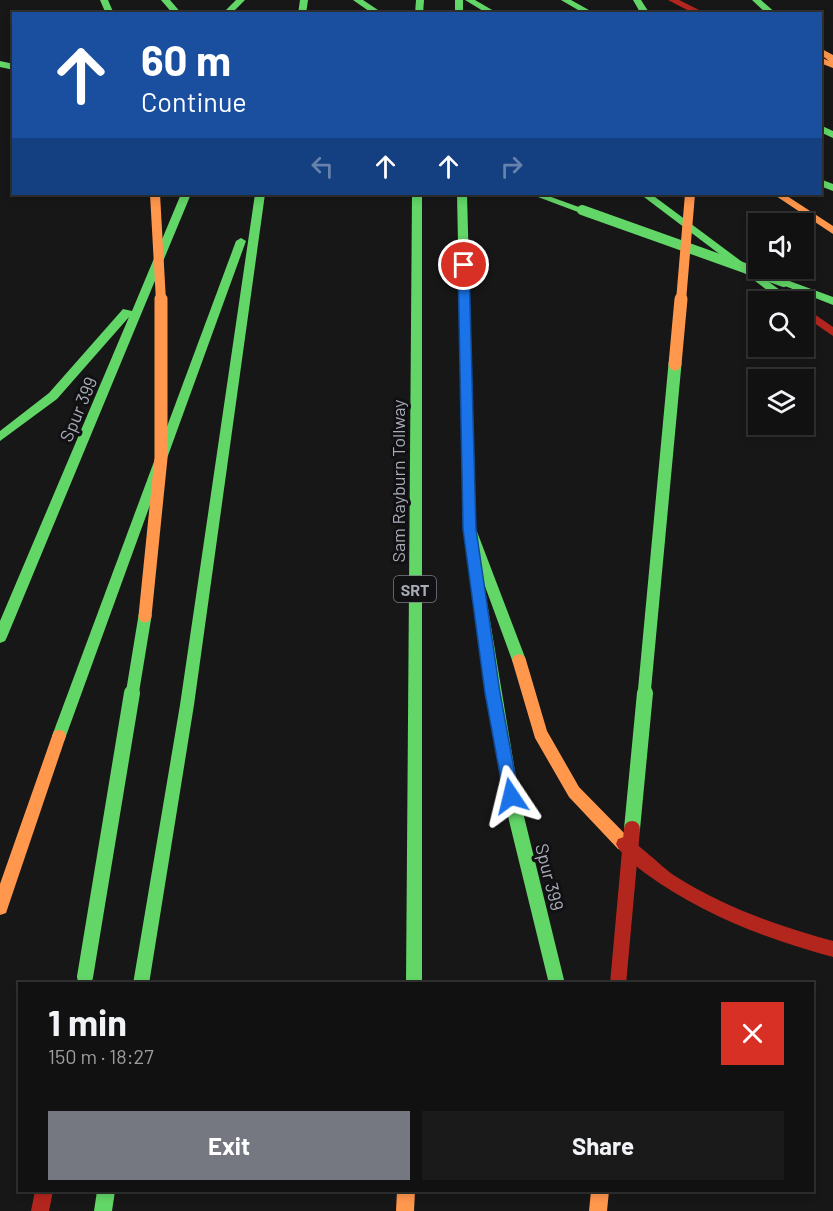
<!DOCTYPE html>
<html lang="en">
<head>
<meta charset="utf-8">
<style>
  body { margin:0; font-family:Barlow,sans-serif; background:#1a1a1a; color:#f1f3f6; height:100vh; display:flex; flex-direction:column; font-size:22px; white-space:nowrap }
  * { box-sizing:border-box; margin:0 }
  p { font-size:20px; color:#9c9d9f }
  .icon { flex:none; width:33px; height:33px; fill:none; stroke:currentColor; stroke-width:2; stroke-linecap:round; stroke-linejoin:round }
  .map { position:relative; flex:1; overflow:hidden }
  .details { position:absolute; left:18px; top:982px; width:796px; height:210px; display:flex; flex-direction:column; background:#111; border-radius:0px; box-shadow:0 3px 9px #0003,0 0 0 2px #303131 }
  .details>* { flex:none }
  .hud { position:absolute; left:12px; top:12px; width:810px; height:183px; border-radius:0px; box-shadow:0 3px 9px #0003,0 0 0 2px #303131; background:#1a4fa0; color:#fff; overflow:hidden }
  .tools { position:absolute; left:748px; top:213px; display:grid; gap:12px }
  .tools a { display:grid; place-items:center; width:66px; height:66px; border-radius:0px; background:#111; box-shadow:0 3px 9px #0003,0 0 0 2px #303131; font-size:30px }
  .pin { position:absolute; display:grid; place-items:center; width:51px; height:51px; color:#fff; margin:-26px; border:3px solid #fff; border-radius:50%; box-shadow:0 2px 6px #0007 }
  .me { position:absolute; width:66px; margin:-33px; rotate:350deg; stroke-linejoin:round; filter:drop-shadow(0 0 4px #0008) }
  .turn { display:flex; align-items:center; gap:21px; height:126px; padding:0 30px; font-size:27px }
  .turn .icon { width:78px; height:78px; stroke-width:2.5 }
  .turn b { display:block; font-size:42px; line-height:51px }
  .lanes { display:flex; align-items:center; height:57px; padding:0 30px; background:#0003; justify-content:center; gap:30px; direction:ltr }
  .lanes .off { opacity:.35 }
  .round { display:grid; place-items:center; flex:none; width:63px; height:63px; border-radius:0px; background:#1a1a1a }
  .headline { display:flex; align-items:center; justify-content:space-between; height:102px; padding:0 30px }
  h1 { font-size:36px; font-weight:700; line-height:45px }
  .cta { display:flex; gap:12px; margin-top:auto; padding:12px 30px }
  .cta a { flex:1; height:69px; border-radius:0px; background:#757880; color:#fff; font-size:24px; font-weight:700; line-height:69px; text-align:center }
  .cta a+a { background:#1a1a1a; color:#f1f3f6 }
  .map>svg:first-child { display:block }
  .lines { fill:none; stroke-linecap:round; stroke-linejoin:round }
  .fast { fill:#63d668; fill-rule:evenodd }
  .slow { fill:#ff974d; fill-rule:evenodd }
  .jam { fill:#b3261e; fill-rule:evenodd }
  .fast-bridge-far2 { stroke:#63d668; stroke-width:10 }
  .fast-bridge-far1 { stroke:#63d668; stroke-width:13 }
  .fast-bridge { stroke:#63d668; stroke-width:16 }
  .slow-bridge-far1 { stroke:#ff974d; stroke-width:10 }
  .slow-bridge { stroke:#ff974d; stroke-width:13 }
  .jam-bridge { stroke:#b3261e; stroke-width:16 }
  .route { fill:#1a73e8; stroke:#114b97; stroke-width:1.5 }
  .labels { text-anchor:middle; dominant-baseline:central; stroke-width:6; stroke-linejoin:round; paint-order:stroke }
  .shield { fill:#111113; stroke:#7b7e86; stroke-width:1.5 }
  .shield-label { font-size:16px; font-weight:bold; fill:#a8adb8 }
  .street-label { font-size:18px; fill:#a8adb8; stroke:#111113 }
</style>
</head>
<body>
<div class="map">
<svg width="833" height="1211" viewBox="0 0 833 1211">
  <rect width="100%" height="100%" fill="#171717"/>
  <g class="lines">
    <g class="fast">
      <polygon points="100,0 108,0 114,14 106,14"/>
      <polygon points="161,0 170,0 182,14 173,14"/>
      <polygon points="236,0 245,0 231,14 222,14"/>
      <polygon points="300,0 308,0 306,14 298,14"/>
      <polygon points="353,0 363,0 384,14 373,14"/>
      <polygon points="416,0 424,0 423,14 415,14"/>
      <rect x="455" y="0" width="8" height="14"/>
      <polygon points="465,0 475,0 499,14 488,14"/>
      <polygon points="561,0 571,0 596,14 585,14"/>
      <polygon points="633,0 641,0 650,14 641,14"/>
      <polygon points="752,0 761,0 777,14 767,14"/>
      <polygon points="0,61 14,64 14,70 0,67"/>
      <polygon points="820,125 833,131 833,138 820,132"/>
      <polygon points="820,179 833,184 833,191 820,186"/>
      <polygon points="181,194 191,194 7,637 5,641 0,643 0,621 129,317 57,399 0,441 0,431 49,393 123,309 132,311"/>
      <polygon points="255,194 265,194 194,705 149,984 133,984 180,705"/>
      <polygon points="412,194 422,194 422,984 406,984"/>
      <polygon points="457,194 467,194 476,529 526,660 524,664 519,666 514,664 512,660 464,529"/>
      <polygon points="530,194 543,194 587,210 582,213 578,212"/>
      <polygon points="640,194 651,194 796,302 783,302"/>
      <polygon points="241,238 246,241 66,736 64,741 59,742 54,741 52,736 236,241"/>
      <polygon points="784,279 833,297 833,305 780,284 780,280"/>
      <polygon points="478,585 483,586 485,590 519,796 565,984 549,984 503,796 471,590 473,586"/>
      <polygon points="97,1191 115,1191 112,1211 94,1211"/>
    </g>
    <g class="slow">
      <polygon points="820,48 833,55 833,62 831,61 833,62 833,68 820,63 820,57 829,61 820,54"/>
      <polygon points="773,194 784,194 833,226 833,234"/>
      <polygon points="519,654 524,656 526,660 547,731 579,787 630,839 632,844 630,849 624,851 618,849 569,797 535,738 512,660 514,656"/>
      <polygon points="59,730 64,731 66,736 8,907 6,913 0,915 0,884 52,736 54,731"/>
      <polygon points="397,1191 415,1191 414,1211 396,1211"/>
      <polygon points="591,1191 609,1191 607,1211 589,1211"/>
    </g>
    <g class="jam">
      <polygon points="668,0 679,0 707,14 695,14"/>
      <polygon points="804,307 833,327 833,336 804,316"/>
      <path d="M624,837c14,5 36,29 51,39 49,31 103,50 158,65v16c-67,-18 -132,-43 -188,-84 -10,-8 -24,-18 -29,-29l2,-5z"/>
      <polygon points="35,1191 53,1191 49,1211 31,1211"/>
    </g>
    <polyline class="fast-bridge-far2" points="582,210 784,282"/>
    <g class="fast-bridge-far1">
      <polyline points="132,695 145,616"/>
      <polyline points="644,695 675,364"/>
    </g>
    <g class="fast-bridge">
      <polyline points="632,829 645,693"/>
      <polyline points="85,977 132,693"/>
    </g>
    <g class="slow-bridge-far1">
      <polyline points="155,194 161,301"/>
      <polyline points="681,301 690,194"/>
    </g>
    <g class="slow-bridge">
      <polyline points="675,364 681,299"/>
      <polyline points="145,616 161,458 161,299"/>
    </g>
    <polyline class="jam-bridge" points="618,984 632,829"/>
  </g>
  <polygon class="route" points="464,262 469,265 476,529 500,693 519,796 517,801 511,803 506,801 504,796 485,693 463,529 458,265"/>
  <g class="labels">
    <rect class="shield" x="394" y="576" width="42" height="26" rx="4.5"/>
    <g class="shield-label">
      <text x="415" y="589">SRT</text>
    </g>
    <g class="street-label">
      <text transform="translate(78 409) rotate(-67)">Spur 399</text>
      <text transform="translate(398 481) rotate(-90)">Sam Rayburn Tollway</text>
      <text transform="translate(550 877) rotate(76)">Spur 399</text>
    </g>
  </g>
</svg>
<div class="tools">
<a><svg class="icon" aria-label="sound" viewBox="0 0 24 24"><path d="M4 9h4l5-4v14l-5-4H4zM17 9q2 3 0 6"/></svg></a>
<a><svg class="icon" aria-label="search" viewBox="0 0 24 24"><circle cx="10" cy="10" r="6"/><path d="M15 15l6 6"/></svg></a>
<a><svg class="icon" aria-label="layers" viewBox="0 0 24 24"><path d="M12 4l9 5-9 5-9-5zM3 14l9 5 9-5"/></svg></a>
</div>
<div class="pin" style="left:464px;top:265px;background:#d93025"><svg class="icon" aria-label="arrive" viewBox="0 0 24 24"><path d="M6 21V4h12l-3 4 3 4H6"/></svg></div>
<svg class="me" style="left:511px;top:796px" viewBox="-20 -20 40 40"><path d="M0-17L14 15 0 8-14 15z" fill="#1a73e8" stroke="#fff" stroke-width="4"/></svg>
<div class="hud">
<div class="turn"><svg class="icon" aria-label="ahead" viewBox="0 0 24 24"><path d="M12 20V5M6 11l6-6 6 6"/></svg><div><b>60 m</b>Continue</div></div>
<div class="lanes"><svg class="icon off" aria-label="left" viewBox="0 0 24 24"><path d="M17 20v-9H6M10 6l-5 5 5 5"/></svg><svg class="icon" aria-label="ahead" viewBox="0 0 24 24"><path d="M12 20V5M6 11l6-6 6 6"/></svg><svg class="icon" aria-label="ahead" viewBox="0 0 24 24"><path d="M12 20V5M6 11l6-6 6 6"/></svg><svg class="icon off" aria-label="right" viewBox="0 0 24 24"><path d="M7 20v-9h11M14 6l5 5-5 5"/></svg></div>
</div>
<section class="details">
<div class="headline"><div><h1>1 min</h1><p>150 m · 18:27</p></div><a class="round" style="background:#d93025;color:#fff"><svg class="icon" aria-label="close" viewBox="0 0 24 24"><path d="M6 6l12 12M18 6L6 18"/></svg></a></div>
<div class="cta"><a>Exit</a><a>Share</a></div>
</section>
</div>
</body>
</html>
